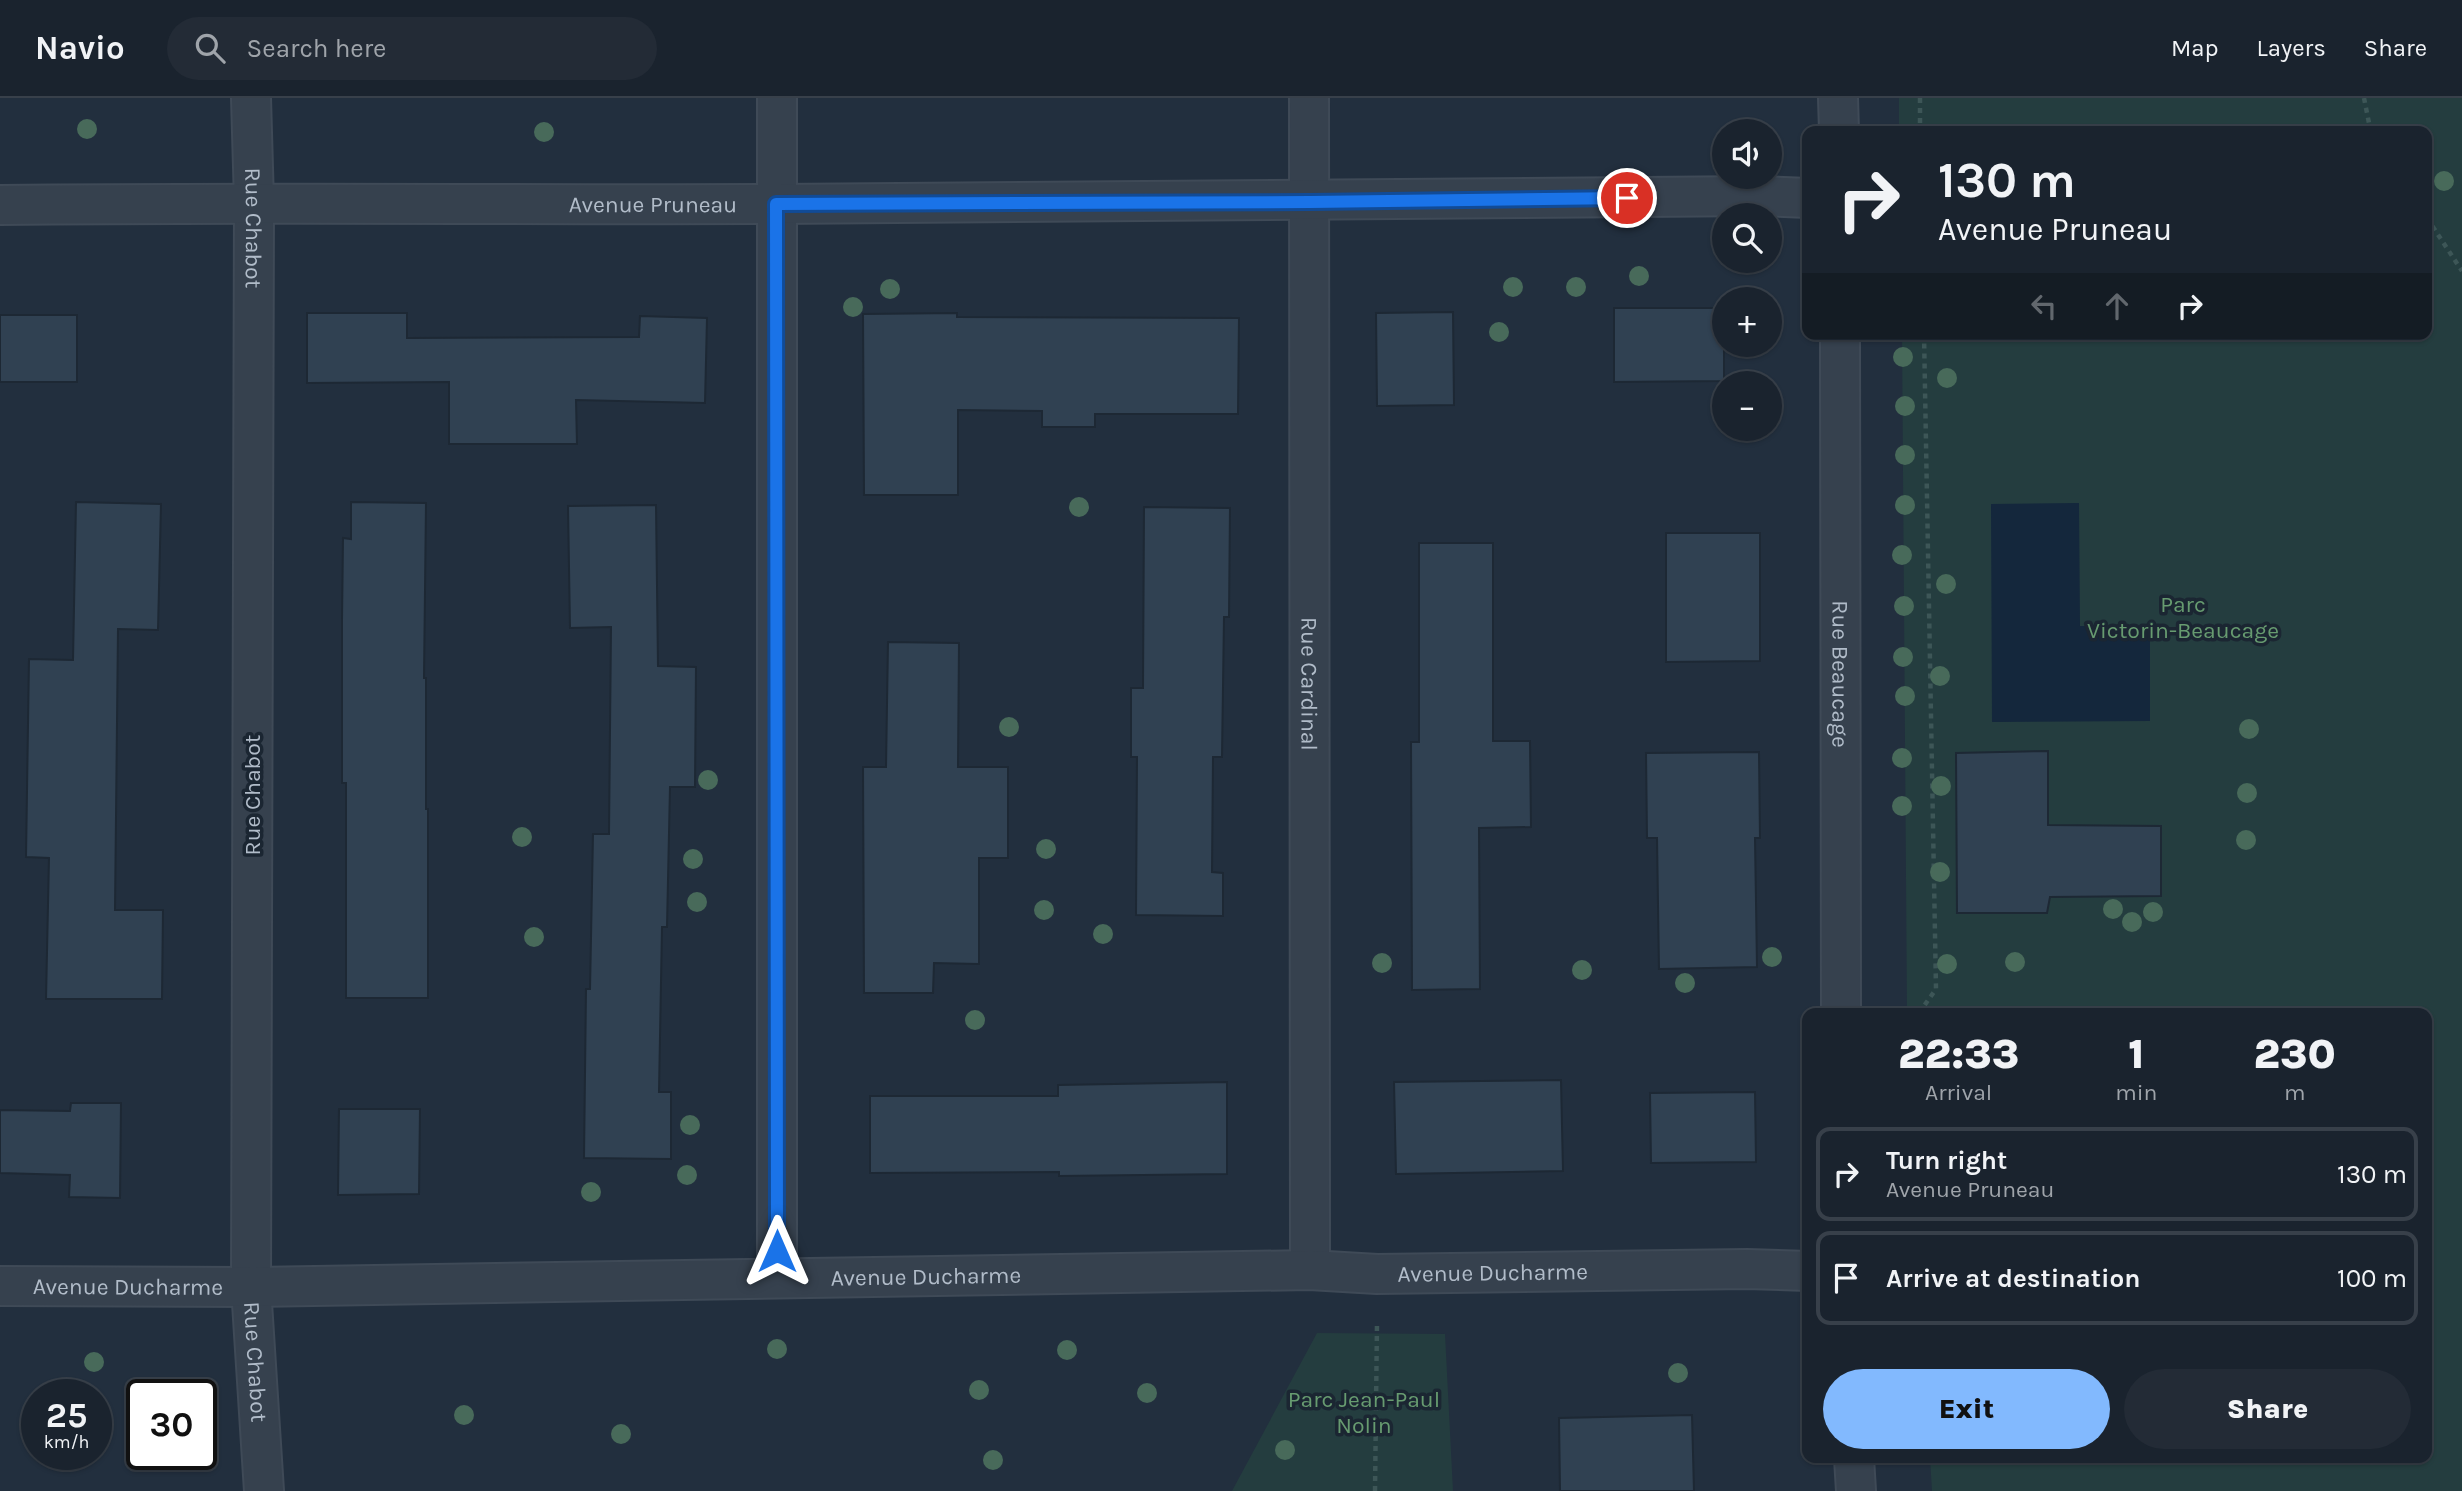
<!DOCTYPE html>
<html lang="en">
<head>
<meta charset="utf-8">
<style>
  body { margin:0; font-family:Karla,sans-serif; background:#232b36; color:#f1f3f6; height:100vh; display:flex; flex-direction:column; font-size:26px; white-space:nowrap }
  * { box-sizing:border-box; margin:0 }
  p { font-size:23px; color:#9fa4aa }
  .icon { flex:none; width:38px; height:38px; fill:none; stroke:currentColor; stroke-width:2; stroke-linecap:round; stroke-linejoin:round }
  .map { position:relative; flex:1; overflow:hidden }
  .side { position:absolute; left:1802px; top:910px; width:630px; height:455px; display:flex; flex-direction:column; background:#1a232e; border-radius:14px; box-shadow:0 2px 5px #0004,0 0 0 2px #38404a }
  .side>* { flex:none }
  .banner { position:absolute; left:1802px; top:28px; width:630px; height:214px; border-radius:14px; box-shadow:0 2px 5px #0004,0 0 0 2px #38404a; background:#1a232e; color:#f1f3f6; overflow:hidden }
  .controls { position:absolute; left:1712px; top:21px; display:grid; gap:14px }
  .controls a { display:grid; place-items:center; width:70px; height:70px; border-radius:50%; background:#1a232e; box-shadow:0 2px 5px #0004,0 0 0 2px #38404a; font-size:35px }
  .speed { position:absolute; left:21px; top:1281px; display:flex; gap:14px; font-size:35px; font-weight:700; text-align:center }
  .speed>* { display:grid; place-content:center; width:91px; height:91px; border-radius:50%; background:#1a232e; box-shadow:0 2px 5px #0004,0 0 0 2px #38404a; line-height:1 }
  .speed small { font-size:18px; font-weight:400 }
  .speed .limit { border:4px solid #111; border-radius:10px; background:#fff; color:#111 }
  .pin { position:absolute; display:grid; place-items:center; width:60px; height:60px; color:#fff; margin:-30px; border:4px solid #fff; border-radius:50%; box-shadow:0 2px 7px #0007 }
  .me { position:absolute; width:77px; margin:-38px; rotate:0deg; stroke-linejoin:round; filter:drop-shadow(0 0 5px #0008) }
  .turn { display:flex; align-items:center; gap:24px; height:147px; padding:0 21px; font-size:32px }
  .turn .icon { width:91px; height:91px; stroke-width:2.5 }
  .turn b { display:block; font-size:49px; line-height:60px }
  .lanes { display:flex; align-items:center; height:66px; padding:0 21px; background:#0003; justify-content:center; gap:35px; direction:ltr }
  .lanes .off { opacity:.35 }
  .eta { display:flex; justify-content:space-evenly; align-items:center; height:119px; text-align:center }
  .eta b { font-size:42px; font-weight:800; line-height:49px }
  .cta { display:flex; gap:14px; margin-top:auto; padding:14px 21px }
  .cta a { flex:1; height:80px; border-radius:42px; background:#82b9fe; color:#111; font-size:28px; font-weight:800; line-height:80px; text-align:center }
  .cta a+a { background:#232b36; color:#f1f3f6 }
  ul { padding:0; list-style:none }
  li { display:flex; align-items:center; gap:21px; height:94px; margin:0 14px 10px; padding:0 7px; border:4px solid #38404a; border-radius:14px }
  li div { flex:1 }
  li b { display:block; font-size:26px }
  li em { font-style:normal }
  header { display:flex; align-items:center; gap:42px; box-sizing:border-box; height:98px; padding:0 35px; background:#1a232e; border-bottom:2px solid #38404a }
  header strong { font-size:33px }
  nav { display:flex; gap:38px; margin-inline-start:auto; font-size:24px }
  .search { width:490px; height:63px; background:#232b36; display:flex; align-items:center; gap:18px; box-sizing:border-box; padding:0 24px; border-radius:38px; color:#9fa4aa; font-size:26px }
  .map>svg:first-child { display:block }
  .green { fill:#243d3f }
  .water { fill:#14273c }
  .building { fill:#304152; stroke:#1d2834; stroke-width:2 }
  .lines { fill:none; stroke-linecap:round; stroke-linejoin:round }
  .minor-casing { stroke:#3f4a57; stroke-width:42 }
  .path { stroke:#3d5657; stroke-width:4.5; stroke-dasharray:5 5; stroke-linecap:butt }
  .minor { stroke:#36414e; stroke-width:38 }
  .tree { fill:#486a5a }
  .route-casing { stroke:#114b97; stroke-width:18 }
  .route { stroke:#1a73e8; stroke-width:12 }
  .labels { text-anchor:middle; dominant-baseline:central; stroke-width:7; stroke-linejoin:round; paint-order:stroke }
  .street-label { font-size:23px; fill:#b1bcc9; stroke:#1b2632 }
  .park-label { font-size:23px; fill:#679b70; stroke:#1b2632 }
</style>
</head>
<body>
<header>
<strong>Navio</strong>
<div class="search"><svg class="icon" aria-label="search" viewBox="0 0 24 24"><circle cx="10" cy="10" r="6"/><path d="M15 15l6 6"/></svg>Search here</div>
<nav><a>Map</a><a>Layers</a><a>Share</a></nav>
</header>
<div class="map">
<svg width="2462" height="1393" viewBox="0 0 2462 1393">
  <rect width="100%" height="100%" fill="#222f3e"/>
  <g class="green">
    <polygon points="1899,0 2462,0 2462,1393 1932,1393 1930,1360 2427,1360 2427,915 1907,915 1902,236 2427,236 2427,33 1899,33"/>
    <polygon points="1317,1235 1445,1236 1453,1393 1232,1393"/>
  </g>
  <polygon class="water" points="2079,405 2080,528 2150,528 2150,623 1992,624 1991,406"/>
  <g class="building">
    <polygon points="1614,210 1724,210 1724,283 1614,284"/>
    <polygon points="1453,214 1454,307 1377,308 1376,215"/>
    <polygon points="307,215 407,215 407,240 639,239 640,218 707,220 705,305 576,302 577,346 449,346 449,284 307,285"/>
    <polygon points="957,215 957,219 1239,220 1238,316 1095,316 1095,329 1042,329 1042,313 958,312 958,397 864,397 863,216"/>
    <rect x="0" y="217" width="77" height="67"/>
    <polygon points="76,404 161,406 158,532 118,531 115,812 163,812 162,901 46,901 49,760 26,759 29,561 73,562"/>
    <polygon points="351,404 426,405 424,580 426,580 426,711 428,711 428,900 346,900 346,685 342,685 342,522 343,440 351,441"/>
    <polygon points="656,407 658,568 696,569 695,689 670,689 667,829 662,829 659,994 671,994 671,1061 584,1060 586,891 590,891 593,736 609,736 611,529 570,530 568,408"/>
    <polygon points="1144,409 1230,410 1229,519 1224,519 1222,659 1213,659 1212,774 1223,775 1223,818 1136,817 1137,659 1131,659 1131,590 1143,590"/>
    <polygon points="1666,435 1760,435 1760,563 1666,564"/>
    <polygon points="1419,445 1493,445 1493,643 1530,643 1531,729 1479,730 1480,891 1412,892 1411,644 1419,644"/>
    <polygon points="888,544 959,545 958,669 1008,669 1008,760 979,760 979,866 934,865 933,895 864,895 863,669 886,669"/>
    <polygon points="2048,653 2048,727 2161,728 2161,798 2050,799 2047,815 1957,815 1956,655"/>
    <polygon points="1759,654 1760,740 1755,740 1757,869 1659,871 1657,740 1647,740 1646,655"/>
    <polygon points="1561,982 1563,1073 1396,1076 1394,984"/>
    <polygon points="1227,984 1227,1076 1059,1078 1059,1074 870,1075 870,998 1058,998 1058,987"/>
    <polygon points="1755,994 1756,1064 1651,1065 1650,995"/>
    <polygon points="71,1005 121,1005 120,1100 69,1099 70,1077 0,1075 0,1012 70,1013"/>
    <polygon points="339,1011 420,1011 419,1096 338,1097"/>
    <polygon points="1692,1317 1694,1393 1560,1393 1559,1320"/>
  </g>
  <g class="lines">
    <defs>
      <g id="minor">
        <path id="s1" d="M251,0l3,104 -3,1085 13,204"/>
        <polyline points="777,0 777,1180"/>
        <path id="s2" d="M1309,0l1,1172"/>
        <polyline points="1838,0 1839,33"/>
        <path id="s3" d="M0,107c259,-3 518,0 778,-1 327,0 654,-3 981,-8l49,2"/>
        <path id="s4" d="M1840,236l1,679"/>
        <path id="s5" d="M0,1188l251,1 1059,-17 67,4 370,-5 61,2"/>
        <polyline points="1854,1360 1856,1393"/>
      </g>
    </defs>
    <use href="#minor" class="minor-casing"/>
    <g class="path">
      <polyline points="1920,0 1920,33"/>
      <polyline points="2364,0 2369,25 2374,33"/>
      <polyline points="2427,120 2462,173"/>
      <polyline points="1919,915 1936,891 1924,236"/>
      <polyline points="1375,1393 1377,1225"/>
    </g>
    <use href="#minor" class="minor"/>
  </g>
  <g class="tree">
    <circle cx="87" cy="31" r="10"/>
    <circle cx="544" cy="34" r="10"/>
    <circle cx="2444" cy="83" r="10"/>
    <circle cx="1639" cy="178" r="10"/>
    <circle cx="1513" cy="189" r="10"/>
    <circle cx="1576" cy="189" r="10"/>
    <circle cx="890" cy="191" r="10"/>
    <circle cx="853" cy="209" r="10"/>
    <circle cx="1499" cy="234" r="10"/>
    <circle cx="1903" cy="259" r="10"/>
    <circle cx="1947" cy="280" r="10"/>
    <circle cx="1905" cy="308" r="10"/>
    <circle cx="1905" cy="357" r="10"/>
    <circle cx="1905" cy="407" r="10"/>
    <circle cx="1079" cy="409" r="10"/>
    <circle cx="1902" cy="457" r="10"/>
    <circle cx="1946" cy="486" r="10"/>
    <circle cx="1904" cy="508" r="10"/>
    <circle cx="1903" cy="559" r="10"/>
    <circle cx="1940" cy="578" r="10"/>
    <circle cx="1905" cy="598" r="10"/>
    <circle cx="1009" cy="629" r="10"/>
    <circle cx="2249" cy="631" r="10"/>
    <circle cx="1902" cy="660" r="10"/>
    <circle cx="708" cy="682" r="10"/>
    <circle cx="1941" cy="688" r="10"/>
    <circle cx="2247" cy="695" r="10"/>
    <circle cx="1902" cy="708" r="10"/>
    <circle cx="522" cy="739" r="10"/>
    <circle cx="2246" cy="742" r="10"/>
    <circle cx="1046" cy="751" r="10"/>
    <circle cx="693" cy="761" r="10"/>
    <circle cx="1940" cy="774" r="10"/>
    <circle cx="697" cy="804" r="10"/>
    <circle cx="2113" cy="811" r="10"/>
    <circle cx="1044" cy="812" r="10"/>
    <circle cx="2153" cy="814" r="10"/>
    <circle cx="2132" cy="824" r="10"/>
    <circle cx="1103" cy="836" r="10"/>
    <circle cx="534" cy="839" r="10"/>
    <circle cx="1772" cy="859" r="10"/>
    <circle cx="2015" cy="864" r="10"/>
    <circle cx="1382" cy="865" r="10"/>
    <circle cx="1947" cy="866" r="10"/>
    <circle cx="1582" cy="872" r="10"/>
    <circle cx="1685" cy="885" r="10"/>
    <circle cx="975" cy="922" r="10"/>
    <circle cx="690" cy="1027" r="10"/>
    <circle cx="687" cy="1077" r="10"/>
    <circle cx="591" cy="1094" r="10"/>
    <circle cx="777" cy="1251" r="10"/>
    <circle cx="1067" cy="1252" r="10"/>
    <circle cx="94" cy="1264" r="10"/>
    <circle cx="1678" cy="1275" r="10"/>
    <circle cx="979" cy="1292" r="10"/>
    <circle cx="1147" cy="1295" r="10"/>
    <circle cx="464" cy="1317" r="10"/>
    <circle cx="621" cy="1336" r="10"/>
    <circle cx="1285" cy="1352" r="10"/>
    <circle cx="993" cy="1362" r="10"/>
  </g>
  <g class="lines">
    <defs>
      <polyline id="route" points="777,1153 776,106 1310,104 1627,100"/>
    </defs>
    <use href="#route" class="route-casing"/>
    <use href="#route" class="route"/>
  </g>
  <g class="labels">
    <g class="street-label">
      <text stroke="none"><textPath href="#s3" startOffset="653">Avenue Pruneau</textPath></text>
      <text stroke="none"><textPath href="#s1" startOffset="130">Rue Chabot</textPath></text>
      <text stroke="none"><textPath href="#s4" startOffset="340">Rue Beaucage</textPath></text>
      <text stroke="none"><textPath href="#s2" startOffset="586">Rue Cardinal</textPath></text>
      <text transform="translate(252 697) rotate(-90)">Rue Chabot</text>
      <text stroke="none"><textPath href="#s5" startOffset="1493">Avenue Ducharme</textPath></text>
      <text stroke="none"><textPath href="#s5" startOffset="926">Avenue Ducharme</textPath></text>
      <text stroke="none"><textPath href="#s5" startOffset="128">Avenue Ducharme</textPath></text>
      <text stroke="none"><textPath href="#s1" startOffset="1264">Rue Chabot</textPath></text>
    </g>
    <g class="park-label">
      <text x="2183" y="506">Parc<tspan x="2183" dy="26">Victorin-Beaucage</tspan></text>
      <text x="1364" y="1301">Parc Jean-Paul<tspan x="1364" dy="26">Nolin</tspan></text>
    </g>
  </g>
</svg>
<div class="controls">
<a><svg class="icon" aria-label="sound" viewBox="0 0 24 24"><path d="M4 9h4l5-4v14l-5-4H4zM17 9q2 3 0 6"/></svg></a>
<a><svg class="icon" aria-label="search" viewBox="0 0 24 24"><circle cx="10" cy="10" r="6"/><path d="M15 15l6 6"/></svg></a>
<a>+</a>
<a>−</a>
</div>
<div class="speed"><div>25<small>km/h</small></div><div class="limit">30</div></div>
<div class="pin" style="left:1627px;top:100px;background:#d93025"><svg class="icon" aria-label="arrive" viewBox="0 0 24 24"><path d="M6 21V4h12l-3 4 3 4H6"/></svg></div>
<svg class="me" style="left:777px;top:1153px" viewBox="-20 -20 40 40"><path d="M0-17L14 15 0 8-14 15z" fill="#1a73e8" stroke="#fff" stroke-width="4"/></svg>
<div class="banner">
<div class="turn"><svg class="icon" aria-label="right" viewBox="0 0 24 24"><path d="M7 20v-9h11M14 6l5 5-5 5"/></svg><div><b>130 m</b>Avenue Pruneau</div></div>
<div class="lanes"><svg class="icon off" aria-label="left" viewBox="0 0 24 24"><path d="M17 20v-9H6M10 6l-5 5 5 5"/></svg><svg class="icon off" aria-label="ahead" viewBox="0 0 24 24"><path d="M12 20V5M6 11l6-6 6 6"/></svg><svg class="icon" aria-label="right" viewBox="0 0 24 24"><path d="M7 20v-9h11M14 6l5 5-5 5"/></svg></div>
</div>
<section class="side">
<div class="eta">
<div><b>22:33</b><p>Arrival</p></div>
<div><b>1</b><p>min</p></div>
<div><b>230</b><p>m</p></div>
</div>
<ul>
<li><svg class="icon" aria-label="right" viewBox="0 0 24 24"><path d="M7 20v-9h11M14 6l5 5-5 5"/></svg><div><b>Turn right</b><p>Avenue Pruneau</p></div><em>130 m</em></li>
<li><svg class="icon" aria-label="arrive" viewBox="0 0 24 24"><path d="M6 21V4h12l-3 4 3 4H6"/></svg><div><b>Arrive at destination</b></div><em>100 m</em></li>
</ul>
<div class="cta"><a>Exit</a><a>Share</a></div>
</section>
</div>
</body>
</html>
